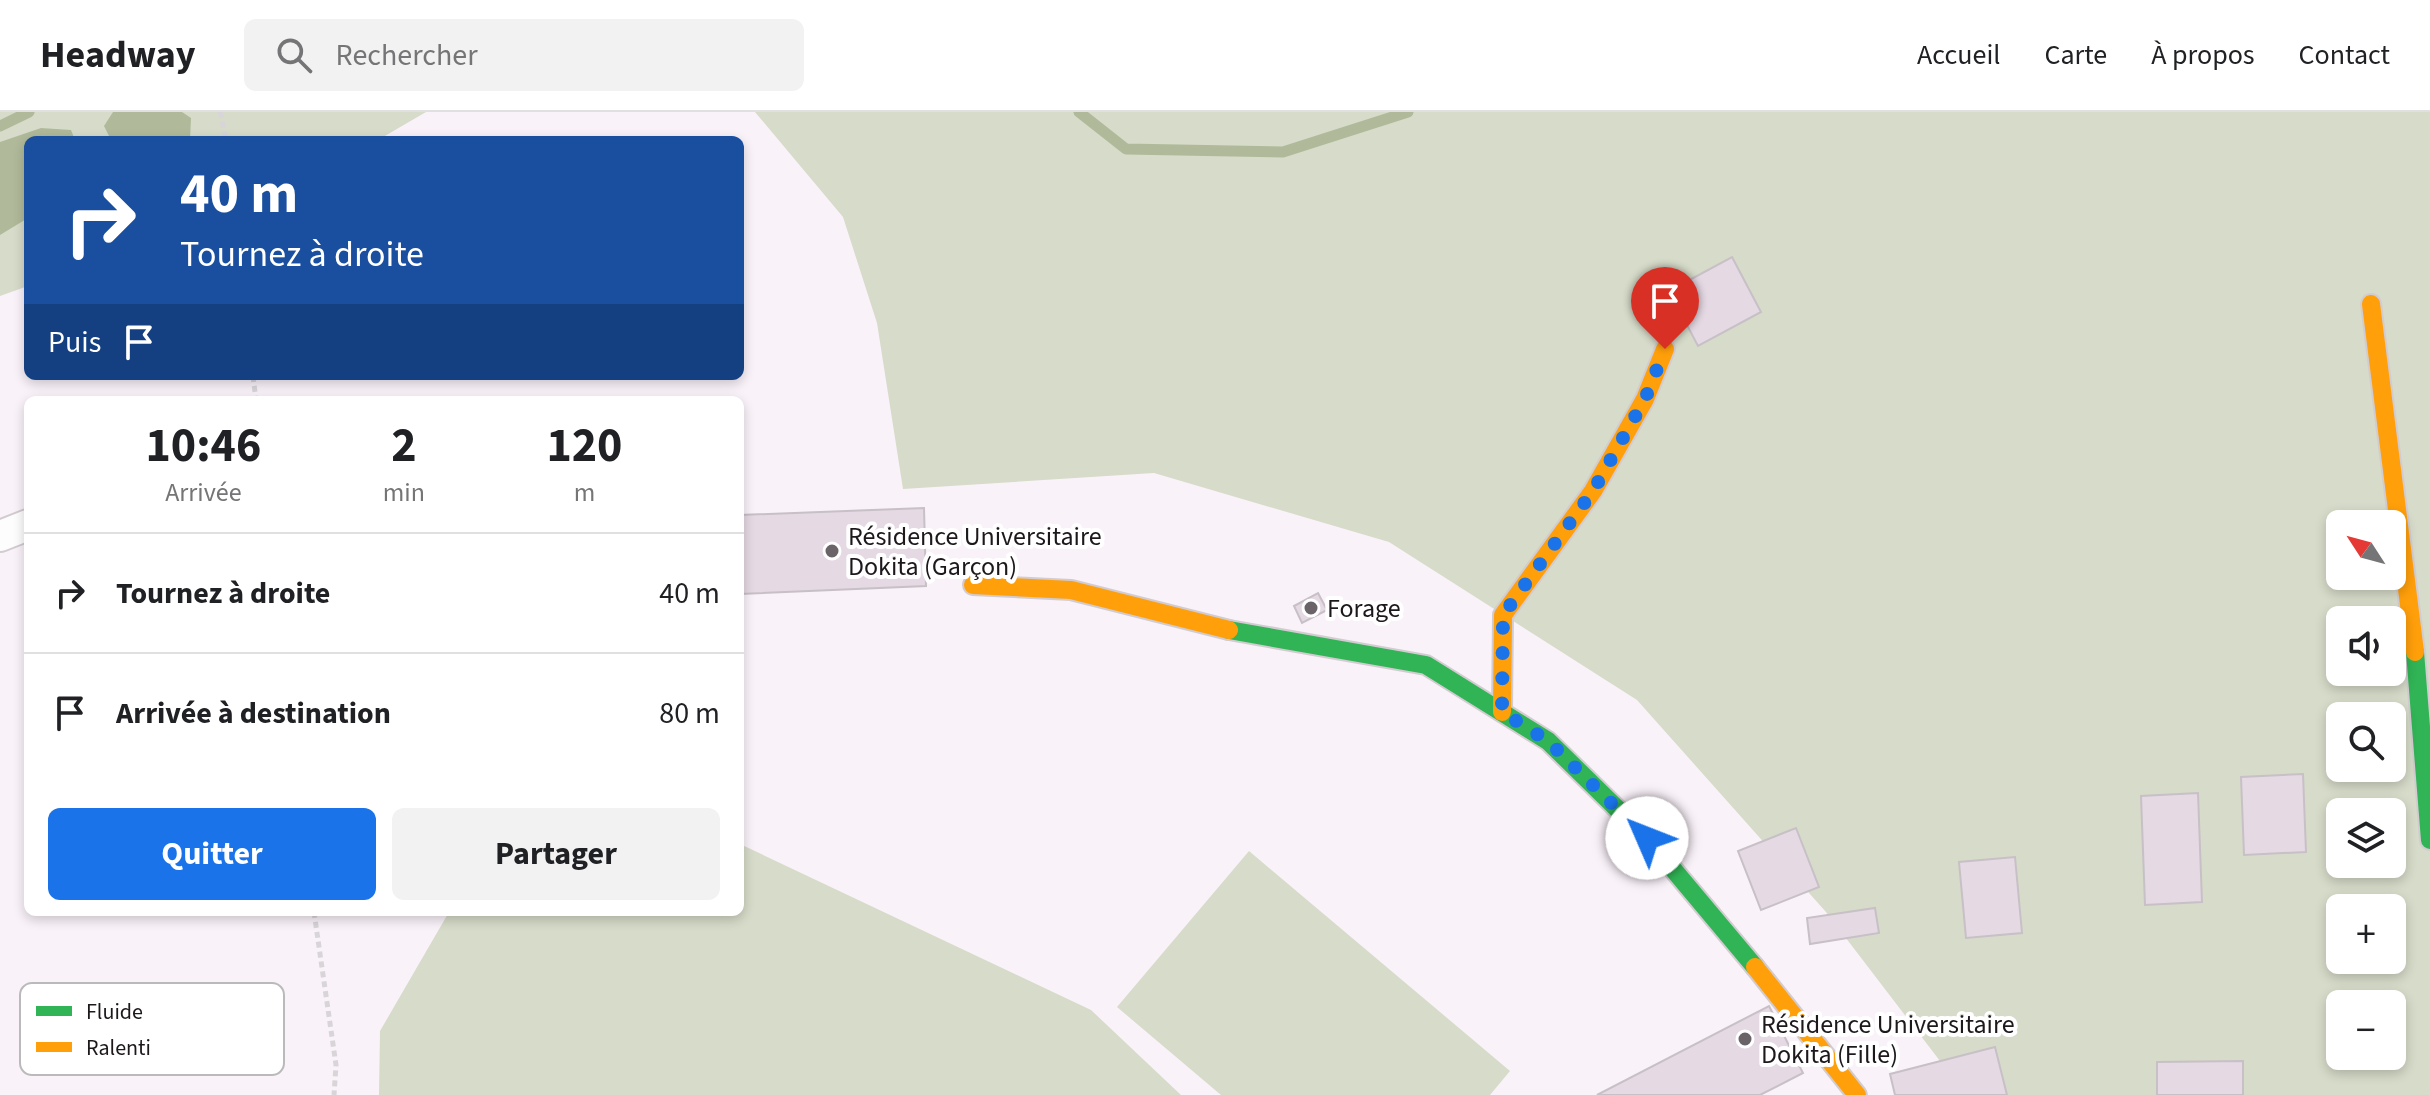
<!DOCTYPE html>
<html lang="fr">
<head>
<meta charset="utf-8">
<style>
  body { margin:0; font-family:"Source Sans 3",sans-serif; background:#f2f2f2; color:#202124; height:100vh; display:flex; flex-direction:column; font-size:30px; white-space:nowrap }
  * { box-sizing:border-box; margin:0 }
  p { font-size:26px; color:#757577 }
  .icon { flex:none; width:44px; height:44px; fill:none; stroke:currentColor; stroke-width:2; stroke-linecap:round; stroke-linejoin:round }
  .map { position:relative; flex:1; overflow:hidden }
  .drawer { position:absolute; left:24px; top:284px; width:720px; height:520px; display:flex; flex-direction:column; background:#fff; border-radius:12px; box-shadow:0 4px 12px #0003 }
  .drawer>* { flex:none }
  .guide { position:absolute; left:24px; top:24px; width:720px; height:244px; border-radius:12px; box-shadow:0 4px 12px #0003; background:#1a4fa0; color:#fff; overflow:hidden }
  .needle { width:52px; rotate:306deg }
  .fabs { position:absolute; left:2326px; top:398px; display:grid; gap:16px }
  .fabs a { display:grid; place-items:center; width:80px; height:80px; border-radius:12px; background:#fff; box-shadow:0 4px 12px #0003; font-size:40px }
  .pin { position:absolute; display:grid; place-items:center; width:68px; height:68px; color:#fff; margin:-82px -34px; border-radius:50% 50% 50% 0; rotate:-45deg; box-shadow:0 0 8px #0007 }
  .pin .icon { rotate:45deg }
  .me { position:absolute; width:88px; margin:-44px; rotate:314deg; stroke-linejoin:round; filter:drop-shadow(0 0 6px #0008) }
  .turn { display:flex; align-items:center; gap:28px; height:168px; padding:0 24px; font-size:36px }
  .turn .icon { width:104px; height:104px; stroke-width:2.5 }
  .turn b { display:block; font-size:56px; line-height:68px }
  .then { display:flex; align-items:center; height:76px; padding:0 24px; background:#0003; gap:16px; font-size:30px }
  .eta { display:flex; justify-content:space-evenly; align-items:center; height:136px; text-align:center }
  .eta b { font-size:48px; font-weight:700; line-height:56px }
  .cta { display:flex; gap:16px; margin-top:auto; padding:16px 24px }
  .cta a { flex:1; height:92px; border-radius:12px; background:#1a73e8; color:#fff; font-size:32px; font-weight:700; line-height:92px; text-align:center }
  .cta a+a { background:#f2f2f2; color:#202124 }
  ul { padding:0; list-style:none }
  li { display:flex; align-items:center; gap:24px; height:120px; padding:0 24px; border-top:2px solid #e0e0e0 }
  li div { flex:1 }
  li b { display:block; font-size:30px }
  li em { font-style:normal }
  header { display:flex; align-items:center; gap:48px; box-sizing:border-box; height:112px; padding:0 40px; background:#fff; border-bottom:2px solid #e0e0e0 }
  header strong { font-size:38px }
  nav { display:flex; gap:44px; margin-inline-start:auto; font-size:28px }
  .search { width:560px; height:72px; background:#f2f2f2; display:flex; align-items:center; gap:20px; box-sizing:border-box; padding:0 28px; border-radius:12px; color:#757577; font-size:30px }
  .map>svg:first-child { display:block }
  .green { fill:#d7dbc9; fill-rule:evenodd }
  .water { fill:#b0ba9a }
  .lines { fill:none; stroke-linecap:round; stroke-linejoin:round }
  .stream { stroke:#b0ba9a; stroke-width:11 }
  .building { fill:#e5d9e4; stroke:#c7c0c6; stroke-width:2 }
  .street-casing { stroke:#d2ccd1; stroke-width:34 }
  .fast-casing { stroke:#d2ccd1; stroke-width:22 }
  .slow-casing { stroke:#d2ccd1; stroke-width:22 }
  .path { stroke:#d8d5d8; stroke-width:5; stroke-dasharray:6 4; stroke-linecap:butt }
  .street { stroke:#fefdfe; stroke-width:30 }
  .fast { stroke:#30b455; stroke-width:18 }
  .slow { stroke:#ff9f0a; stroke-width:18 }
  .route { stroke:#1a73e8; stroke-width:14; stroke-dasharray:0 25.2 }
  .poi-dot { fill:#6a6469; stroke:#fff; stroke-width:3 }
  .labels { text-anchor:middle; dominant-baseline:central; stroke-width:8; stroke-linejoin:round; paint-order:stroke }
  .poi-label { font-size:26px; fill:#1d181c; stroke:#fff; text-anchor:start }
  .key { fill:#fff; stroke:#bbbabb; stroke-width:2 }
  .key-label { font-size:22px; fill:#1d181c }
</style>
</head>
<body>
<header>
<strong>Headway</strong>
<div class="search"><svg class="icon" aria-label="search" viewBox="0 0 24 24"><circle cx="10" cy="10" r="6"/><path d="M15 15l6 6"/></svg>Rechercher</div>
<nav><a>Accueil</a><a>Carte</a><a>À propos</a><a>Contact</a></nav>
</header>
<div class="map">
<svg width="2430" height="983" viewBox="0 0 2430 983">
  <rect width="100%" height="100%" fill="#faf2f9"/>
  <g class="green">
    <polygon points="0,0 426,0 378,28 28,28 28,174 0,184"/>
    <path d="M755,0h1675v983h-464l-140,-183 -189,-212 -248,-158 -235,-69 -251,16 -26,-166 -34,-106zM2340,412h52v52h-52zM2340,508h52v52h-52zM2340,604h52v52h-52zM2340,700h52v52h-52zM2340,796h52v52h-52zM2340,892h52v52h-52z"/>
    <polygon points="740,732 1091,898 1181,983 379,983 380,919 449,800 740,800"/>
    <polygon points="1249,739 1510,959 1490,983 1221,983 1117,895"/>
  </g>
  <g class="water">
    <polygon points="113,0 182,0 191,6 190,28 111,28 104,14"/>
    <polygon points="41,16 71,18 75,28 28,28 28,106 0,123 0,30"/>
  </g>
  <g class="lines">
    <g class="stream">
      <polyline points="1079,0 1126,37 1283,40 1408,0"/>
      <polyline points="0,14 29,0"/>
    </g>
  </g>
  <g class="building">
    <polygon points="1732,145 1761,200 1698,234 1669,179"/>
    <polygon points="924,396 926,474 740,482 740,403"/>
    <polygon points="1318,481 1327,498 1302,511 1294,494"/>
    <polygon points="2303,662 2306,740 2244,743 2241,665"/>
    <polygon points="2198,681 2202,790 2145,793 2141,684"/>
    <polygon points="1796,716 1819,775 1761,798 1738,739"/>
    <polygon points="2015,745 2022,821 1966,826 1959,750"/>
    <polygon points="1875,796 1879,821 1810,832 1807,806"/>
    <polygon points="1769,894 1803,961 1760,983 1597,983"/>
    <polygon points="1995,935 2007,983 1895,983 1890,962"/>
    <polygon points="2243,949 2243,983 2157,983 2157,950"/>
  </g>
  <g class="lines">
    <defs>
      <polyline id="street" points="0,424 28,413"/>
      <g id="fast">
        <polyline points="1229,518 1426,553 1548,629 1647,726 1755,855"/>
        <polyline points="2415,540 2430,728"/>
      </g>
      <g id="slow">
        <polyline points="2371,192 2415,540"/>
        <polyline points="973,473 1071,478 1229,518"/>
        <polyline points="1502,600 1503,503 1593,379 1645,287 1665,237"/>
        <polyline points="1755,855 1857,983"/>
      </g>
    </defs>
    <use href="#street" class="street-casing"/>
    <use href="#fast" class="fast-casing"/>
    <use href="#slow" class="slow-casing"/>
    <g class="path">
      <polyline points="220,0 226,28"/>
      <polyline points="253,264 256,288"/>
      <polyline points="314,800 336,953 334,983"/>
    </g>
    <use href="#street" class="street"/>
    <use href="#fast" class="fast"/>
    <use href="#slow" class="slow"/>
  </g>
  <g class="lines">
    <polyline class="route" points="1647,726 1548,629 1502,600 1503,503 1593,379 1645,287 1665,237"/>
  </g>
  <g class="poi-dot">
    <circle cx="832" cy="439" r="8"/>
    <circle cx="1311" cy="496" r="8"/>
    <circle cx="1745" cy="927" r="8"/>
  </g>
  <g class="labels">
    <g class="poi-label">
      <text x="848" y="424">Résidence Universitaire<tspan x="848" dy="30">Dokita (Garçon)</tspan></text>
      <text x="1327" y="496">Forage</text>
      <text x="1761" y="912">Résidence Universitaire<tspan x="1761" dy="30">Dokita (Fille)</tspan></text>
    </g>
  </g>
  <rect x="20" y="871" width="264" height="92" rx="12" class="key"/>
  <rect x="36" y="894" width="36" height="10" fill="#30b455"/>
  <rect x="36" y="930" width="36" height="10" fill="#ff9f0a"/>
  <g class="key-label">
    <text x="86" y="907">Fluide</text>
    <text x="86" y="943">Ralenti</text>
  </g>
</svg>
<div class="fabs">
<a><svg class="needle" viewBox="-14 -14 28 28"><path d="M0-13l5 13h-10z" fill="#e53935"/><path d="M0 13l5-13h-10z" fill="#757577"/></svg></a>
<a><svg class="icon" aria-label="sound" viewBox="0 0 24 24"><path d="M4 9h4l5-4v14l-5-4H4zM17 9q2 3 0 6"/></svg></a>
<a><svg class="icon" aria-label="search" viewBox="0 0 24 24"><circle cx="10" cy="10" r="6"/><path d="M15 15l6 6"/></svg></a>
<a><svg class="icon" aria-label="layers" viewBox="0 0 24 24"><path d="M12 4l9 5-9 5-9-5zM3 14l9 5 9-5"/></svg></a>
<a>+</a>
<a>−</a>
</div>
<div class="pin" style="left:1665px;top:237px;background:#d93025"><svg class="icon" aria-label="arrive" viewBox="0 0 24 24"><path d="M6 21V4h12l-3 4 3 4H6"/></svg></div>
<svg class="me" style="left:1647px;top:726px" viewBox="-20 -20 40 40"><circle r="19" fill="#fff"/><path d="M0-13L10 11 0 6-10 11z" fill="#1a73e8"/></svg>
<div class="guide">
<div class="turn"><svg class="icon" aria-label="right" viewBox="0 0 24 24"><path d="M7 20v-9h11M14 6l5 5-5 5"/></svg><div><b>40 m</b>Tournez à droite</div></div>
<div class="then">Puis<svg class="icon" aria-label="arrive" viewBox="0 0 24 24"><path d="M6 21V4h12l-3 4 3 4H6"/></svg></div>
</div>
<section class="drawer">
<div class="eta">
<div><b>10:46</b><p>Arrivée</p></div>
<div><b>2</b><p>min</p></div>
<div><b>120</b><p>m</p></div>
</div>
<ul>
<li><svg class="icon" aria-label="right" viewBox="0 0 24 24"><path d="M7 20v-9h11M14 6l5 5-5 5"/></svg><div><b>Tournez à droite</b></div><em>40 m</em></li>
<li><svg class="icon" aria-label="arrive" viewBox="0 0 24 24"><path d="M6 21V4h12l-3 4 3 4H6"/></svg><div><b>Arrivée à destination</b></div><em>80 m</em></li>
</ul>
<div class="cta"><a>Quitter</a><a>Partager</a></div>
</section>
</div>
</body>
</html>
